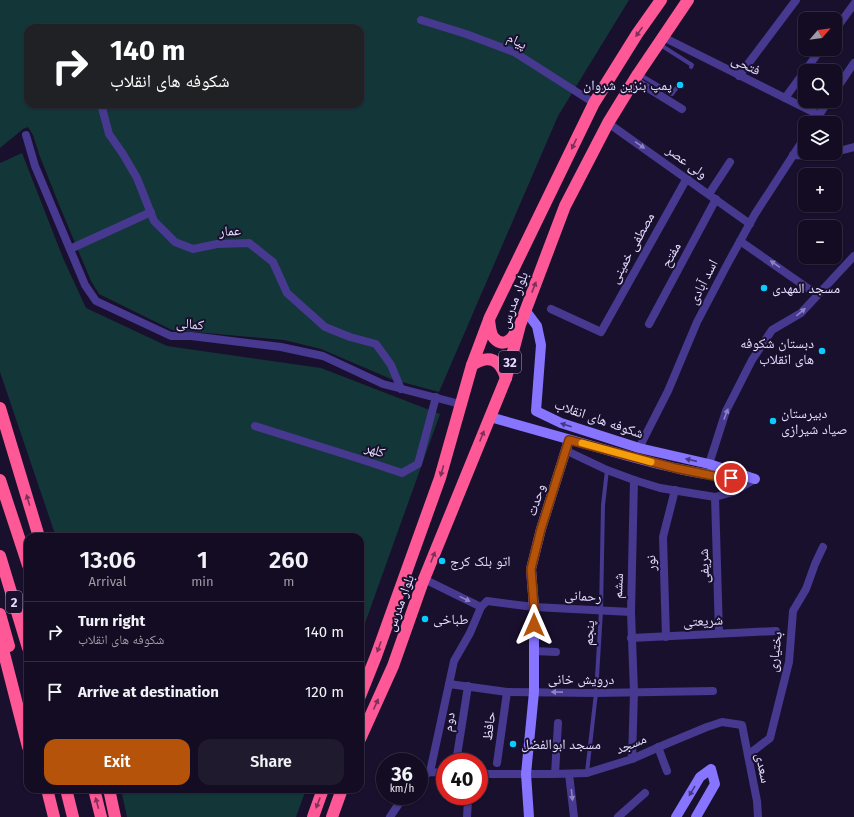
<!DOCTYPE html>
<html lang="en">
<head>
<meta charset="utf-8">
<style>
  body { margin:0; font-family:"Fira Sans","Noto Naskh Arabic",sans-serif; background:#201a2f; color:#f1f3f6; height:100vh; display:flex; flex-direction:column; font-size:15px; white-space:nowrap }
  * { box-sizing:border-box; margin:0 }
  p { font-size:13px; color:#9d9ba5 }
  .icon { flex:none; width:22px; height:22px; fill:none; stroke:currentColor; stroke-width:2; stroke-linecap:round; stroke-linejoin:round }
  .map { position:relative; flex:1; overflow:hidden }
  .panel { position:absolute; left:24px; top:533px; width:340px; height:260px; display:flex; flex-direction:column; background:#130c22; border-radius:12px; box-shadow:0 1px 3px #0004,0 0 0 1px #322c40 }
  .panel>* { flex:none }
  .hud { position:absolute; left:24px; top:24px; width:340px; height:84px; border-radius:12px; box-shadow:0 1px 3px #0004,0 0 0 1px #322c40; background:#202124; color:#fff; overflow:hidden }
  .needle { width:26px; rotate:62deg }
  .tools { position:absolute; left:798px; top:12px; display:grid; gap:8px }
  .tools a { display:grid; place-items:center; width:44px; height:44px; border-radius:8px; background:#130c22; box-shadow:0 1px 3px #0004,0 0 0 1px #322c40; font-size:20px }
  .speed { position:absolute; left:376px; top:753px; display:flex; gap:8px; font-size:20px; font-weight:700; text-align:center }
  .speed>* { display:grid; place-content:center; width:52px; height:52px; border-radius:50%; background:#130c22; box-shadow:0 1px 3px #0004,0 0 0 1px #322c40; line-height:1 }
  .speed small { font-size:10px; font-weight:400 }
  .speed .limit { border:6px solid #d22; background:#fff; color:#111 }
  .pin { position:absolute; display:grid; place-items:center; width:34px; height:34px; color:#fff; margin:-17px; border:2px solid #fff; border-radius:50%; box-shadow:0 1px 4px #0007 }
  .me { position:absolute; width:44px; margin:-22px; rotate:0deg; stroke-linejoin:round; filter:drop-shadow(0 0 3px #0008) }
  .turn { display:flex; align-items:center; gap:14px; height:84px; padding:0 20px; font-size:18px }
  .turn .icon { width:52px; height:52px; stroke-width:2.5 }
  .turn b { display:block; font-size:28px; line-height:34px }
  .eta { display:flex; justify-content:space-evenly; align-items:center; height:68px; text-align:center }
  .eta b { font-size:24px; font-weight:600; line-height:28px }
  .action { display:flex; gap:8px; margin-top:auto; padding:8px 20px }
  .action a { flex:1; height:46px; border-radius:12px; background:#b45309; color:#fff; font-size:16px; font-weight:600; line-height:46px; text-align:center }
  .action a+a { background:#201a2f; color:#f1f3f6 }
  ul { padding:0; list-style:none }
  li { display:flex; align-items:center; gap:12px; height:60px; padding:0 20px; border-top:1px solid #322c40 }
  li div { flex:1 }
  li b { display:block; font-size:15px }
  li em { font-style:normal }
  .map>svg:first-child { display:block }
  .green { fill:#133639; fill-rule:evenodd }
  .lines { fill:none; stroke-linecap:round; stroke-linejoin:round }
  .lane { stroke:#46398f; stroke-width:4 }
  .street { stroke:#46398f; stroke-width:8 }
  .secondary { stroke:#8774ff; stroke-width:10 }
  .highway { stroke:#ff5896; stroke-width:12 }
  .oneway { fill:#80305d }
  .oneway2 { fill:#8e83c1 }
  .oneway3 { fill:#453882 }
  .route-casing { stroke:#753606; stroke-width:10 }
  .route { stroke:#b45309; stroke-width:7 }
  .slow { stroke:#f59e0b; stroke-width:7 }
  .poi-dot { fill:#09ccff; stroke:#19102e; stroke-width:1.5 }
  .labels { text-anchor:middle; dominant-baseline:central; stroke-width:4; stroke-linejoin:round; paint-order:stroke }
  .shield { fill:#19102e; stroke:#a8a0c0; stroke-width:1 }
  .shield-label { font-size:13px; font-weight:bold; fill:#e5ddff }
  .street-label { font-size:14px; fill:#e5ddff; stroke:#19102e }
  .poi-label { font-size:14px; fill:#e5ddff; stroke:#19102e; text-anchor:start }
</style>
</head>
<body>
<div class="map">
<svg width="854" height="817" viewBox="0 0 854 817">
  <rect width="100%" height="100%" fill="#19102e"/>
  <g class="green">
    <path d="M0,0h629l-71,116 -119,276 -48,-13 -70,-30 -37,-9 -112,-10 -73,-36 -8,-13 -31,-74 -21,-53 -6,-19 -5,-8 -5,2 -23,19zM28,28h332v76h-332z"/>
    <polygon points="22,153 63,258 86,308 167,346 321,368 440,414 360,637 360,537 56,537 0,372 0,163"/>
    <polygon points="121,789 306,789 296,817 127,817"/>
  </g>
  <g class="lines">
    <g class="lane">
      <polyline points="659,44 692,65 691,67"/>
      <polyline points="639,74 672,94 678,86"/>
      <polyline points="587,772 596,693 601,611 603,505 607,470"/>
    </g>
    <g class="street">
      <polyline points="421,20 466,34 514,52 594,103"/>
      <polyline points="835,30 854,4"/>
      <polyline points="663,37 819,115"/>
      <polyline points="739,76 796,0"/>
      <polyline points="635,80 682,109"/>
      <polyline points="835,91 854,63"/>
      <polyline points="785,98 821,49"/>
      <polyline points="101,104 109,134 123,154 137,178 154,221 175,242 193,249 217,244 249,243 273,262 287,293 325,327 350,337 376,344 391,365 401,389"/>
      <polyline points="608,123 750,224"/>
      <polyline points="814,123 828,101"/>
      <polyline points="26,135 35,166 85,285 96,301 171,336 191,336 281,347 323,356 383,384 460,404"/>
      <polyline points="835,152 854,147"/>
      <polyline points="793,155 810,156 829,153"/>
      <polyline points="709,194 730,162"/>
      <polyline points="740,241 809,289 820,293"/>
      <polyline points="70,249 151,212"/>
      <polyline points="551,309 601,332 687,178"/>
      <polyline points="649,324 716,199"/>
      <polyline points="255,426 363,460 402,473 418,464 436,397"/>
      <polyline points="639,448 668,391 697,322 728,263 755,214 805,137"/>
      <polyline points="567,451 607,470 634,480 660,488 715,497 733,492 755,479"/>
      <polyline points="709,464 726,411 752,360 772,330 801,313 854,256"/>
      <polyline points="715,497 719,633"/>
      <polyline points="424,579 481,607"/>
      <polyline points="666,637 663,537 675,490"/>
      <polyline points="631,638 776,631"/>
      <polyline points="534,651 556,652"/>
      <polyline points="449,684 507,692 596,693 713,691"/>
      <polyline points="658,747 667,771"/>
      <polyline points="748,755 770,738 789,662 793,611 806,589 815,564 823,547"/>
      <polyline points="632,759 634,692 631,612 634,480"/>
      <polyline points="456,762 468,686"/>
      <polyline points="497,763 507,692"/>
      <polyline points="430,772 454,661 470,633 481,607 487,601 534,607 631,612"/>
      <polyline points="479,774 555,774 587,773 632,759 666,744 707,727 722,722 742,725 757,801 758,817"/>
      <polyline points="555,774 558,723"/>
      <polyline points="569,774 574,817"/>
      <polyline points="419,778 430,772 445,773"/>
      <polyline points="455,796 455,800 468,800 467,817"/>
      <polyline points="390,817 404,796"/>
      <polyline points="618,817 645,793"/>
    </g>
    <g class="secondary">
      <polyline points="525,310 537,326 541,345 536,411 561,423 639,448 709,464 755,479"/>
      <path d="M490,417c46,13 92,26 138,39 37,10 75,20 114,22"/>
      <polyline points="529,817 526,774 534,692 534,607 531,569 541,529 569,440"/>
      <polyline points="676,817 700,777 711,769 715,784 696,817"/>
    </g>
    <g class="highway">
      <path d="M489,320c1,6 1,14 5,18 9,10 18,2 22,-7"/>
      <path d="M472,365c17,-11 28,-6 34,13"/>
      <polyline points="0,408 39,537"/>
      <polyline points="0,480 28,565"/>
      <polyline points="0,556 28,648"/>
      <polyline points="0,614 9,646"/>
      <polyline points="0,638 28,747"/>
      <polyline points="360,696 376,656 440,478 472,365 490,317 594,103 637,34 661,0"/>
      <polyline points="360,739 393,666 422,584 506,378 520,325 565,206 608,123 638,74 688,0"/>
      <polyline points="47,789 54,817"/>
      <polyline points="66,789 73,817"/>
      <polyline points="94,789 101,817"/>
      <polyline points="109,789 115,817"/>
      <polyline points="313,817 323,789"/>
      <polyline points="332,817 342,789"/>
    </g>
  </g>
  <defs><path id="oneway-solid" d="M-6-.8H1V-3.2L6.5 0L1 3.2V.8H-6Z"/></defs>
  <g class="oneway">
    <use href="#oneway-solid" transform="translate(639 32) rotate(125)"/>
    <use href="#oneway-solid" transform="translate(574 144) rotate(115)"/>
    <use href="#oneway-solid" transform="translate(534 287) rotate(-69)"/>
    <use href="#oneway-solid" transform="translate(482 436) rotate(-68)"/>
    <use href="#oneway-solid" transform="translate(442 471) rotate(106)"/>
    <use href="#oneway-solid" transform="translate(28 500) rotate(-107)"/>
    <use href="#oneway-solid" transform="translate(433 557) rotate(-68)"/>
    <use href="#oneway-solid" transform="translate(379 647) rotate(110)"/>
    <use href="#oneway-solid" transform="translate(376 704) rotate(-66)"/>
    <use href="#oneway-solid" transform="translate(97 803) rotate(-105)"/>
    <use href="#oneway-solid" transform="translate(318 803) rotate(111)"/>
  </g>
  <g class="oneway2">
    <use href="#oneway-solid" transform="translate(640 145) rotate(35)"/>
    <use href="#oneway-solid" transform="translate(775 264) rotate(-146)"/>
    <use href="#oneway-solid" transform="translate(801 312) rotate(-40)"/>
    <use href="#oneway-solid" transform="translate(726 414) rotate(-69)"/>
    <use href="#oneway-solid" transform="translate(465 599) rotate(26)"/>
    <use href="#oneway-solid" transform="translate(557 692) rotate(-179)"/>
    <use href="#oneway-solid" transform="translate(572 795) rotate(83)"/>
  </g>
  <g class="oneway3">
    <use href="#oneway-solid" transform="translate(566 425) rotate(-162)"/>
    <use href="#oneway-solid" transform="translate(691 460) rotate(-167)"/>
    <use href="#oneway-solid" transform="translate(692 791) rotate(121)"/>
  </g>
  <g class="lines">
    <defs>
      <polyline id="route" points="534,625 534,607 531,569 541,529 569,440 675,468 719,477 731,478"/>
    </defs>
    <use href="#route" class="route-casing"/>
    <use href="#route" class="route"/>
    <polyline class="slow" points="582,443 651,462"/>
  </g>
  <g class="poi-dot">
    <circle cx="680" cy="85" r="4"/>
    <circle cx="764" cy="288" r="4"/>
    <circle cx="822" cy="351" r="4"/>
    <circle cx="773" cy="421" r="4"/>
    <circle cx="442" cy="561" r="4"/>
    <circle cx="425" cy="619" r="4"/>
    <circle cx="513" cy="744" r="4"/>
  </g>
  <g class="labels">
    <g class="shield">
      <rect x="499" y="351" width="22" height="22" rx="3"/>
      <rect x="6" y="591" width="16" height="22" rx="3"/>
    </g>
    <g class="shield-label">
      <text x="510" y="362">32</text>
      <text x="14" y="602">2</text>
    </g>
    <g class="street-label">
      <text transform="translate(517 41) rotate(26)">پیام</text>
      <text transform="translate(746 65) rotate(26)">فتحی</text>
      <text transform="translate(687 162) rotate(36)">ولی عصر</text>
      <text transform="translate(230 231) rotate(-3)">عمار</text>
      <text transform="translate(632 248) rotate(-61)">مصطفی خمینی</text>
      <text transform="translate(671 255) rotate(-61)">مفتح</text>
      <text transform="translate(703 282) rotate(-63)">اسد آبادی</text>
      <text transform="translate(514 300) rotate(-70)">بلوار مدرس</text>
      <text transform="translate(190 324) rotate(5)">کمالی</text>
      <text transform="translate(599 419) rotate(19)">شکوفه های انقلاب</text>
      <text transform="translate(375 450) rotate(19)">کلهر</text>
      <text transform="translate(536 500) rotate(-72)">وحدت</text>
      <text transform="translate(651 563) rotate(-92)">نور</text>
      <text transform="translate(704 566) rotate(-92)">شریفی</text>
      <text transform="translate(618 586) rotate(-88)">ششم</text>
      <text transform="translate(583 596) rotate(3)">رحمانی</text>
      <text transform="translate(400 603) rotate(-70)">بلوار مدرس</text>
      <text transform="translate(703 621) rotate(-3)">شریعتی</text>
      <text transform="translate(589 633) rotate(-86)">پنجم</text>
      <text transform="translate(775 652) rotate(-83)">بختیاری</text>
      <text x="581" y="679">درویش خانی</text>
      <text transform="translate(449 722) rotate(-82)">دوم</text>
      <text transform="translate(489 726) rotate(-83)">حافظ</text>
      <text transform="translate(631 744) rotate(-23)">مسجد</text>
      <text transform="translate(763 768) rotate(79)">سعدی</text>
    </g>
    <g class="poi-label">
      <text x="672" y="85" text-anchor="end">پمپ بنزین شروان</text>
      <text x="772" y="288">مسجد المهدی</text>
      <text x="814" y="343" text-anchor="end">دبستان شکوفه<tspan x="814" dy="16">های انقلاب</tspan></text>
      <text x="781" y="413">دبیرستان<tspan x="781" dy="16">صیاد شیرازی</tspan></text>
      <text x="450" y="561">اتو بلک کرج</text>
      <text x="433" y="619">طباخی</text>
      <text x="521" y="744">مسجد ابوالفضل</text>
    </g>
  </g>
</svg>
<div class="tools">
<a><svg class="needle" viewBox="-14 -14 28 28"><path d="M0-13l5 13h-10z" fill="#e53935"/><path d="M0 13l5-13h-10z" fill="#9d9ba5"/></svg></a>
<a><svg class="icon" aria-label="search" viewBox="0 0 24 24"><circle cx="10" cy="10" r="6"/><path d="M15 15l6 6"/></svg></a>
<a><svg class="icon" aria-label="layers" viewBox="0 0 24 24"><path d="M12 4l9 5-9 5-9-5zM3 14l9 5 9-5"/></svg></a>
<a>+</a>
<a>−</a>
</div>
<div class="speed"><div>36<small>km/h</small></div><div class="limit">40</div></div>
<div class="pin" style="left:731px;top:478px;background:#d93025"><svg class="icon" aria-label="arrive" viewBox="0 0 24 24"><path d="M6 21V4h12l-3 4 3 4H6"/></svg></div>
<svg class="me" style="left:534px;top:625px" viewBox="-20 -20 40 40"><path d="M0-17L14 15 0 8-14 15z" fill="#b45309" stroke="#fff" stroke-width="4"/></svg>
<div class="hud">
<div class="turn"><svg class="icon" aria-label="right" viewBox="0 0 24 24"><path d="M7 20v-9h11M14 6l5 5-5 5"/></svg><div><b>140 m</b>شکوفه های انقلاب</div></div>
</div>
<section class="panel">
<div class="eta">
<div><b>13:06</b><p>Arrival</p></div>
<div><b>1</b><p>min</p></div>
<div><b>260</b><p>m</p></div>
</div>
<ul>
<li><svg class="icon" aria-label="right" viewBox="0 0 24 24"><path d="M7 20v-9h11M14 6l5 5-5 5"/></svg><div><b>Turn right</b><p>شکوفه های انقلاب</p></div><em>140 m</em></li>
<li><svg class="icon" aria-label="arrive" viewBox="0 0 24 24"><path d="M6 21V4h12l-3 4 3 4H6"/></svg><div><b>Arrive at destination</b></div><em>120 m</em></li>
</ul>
<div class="action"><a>Exit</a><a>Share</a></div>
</section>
</div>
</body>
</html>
